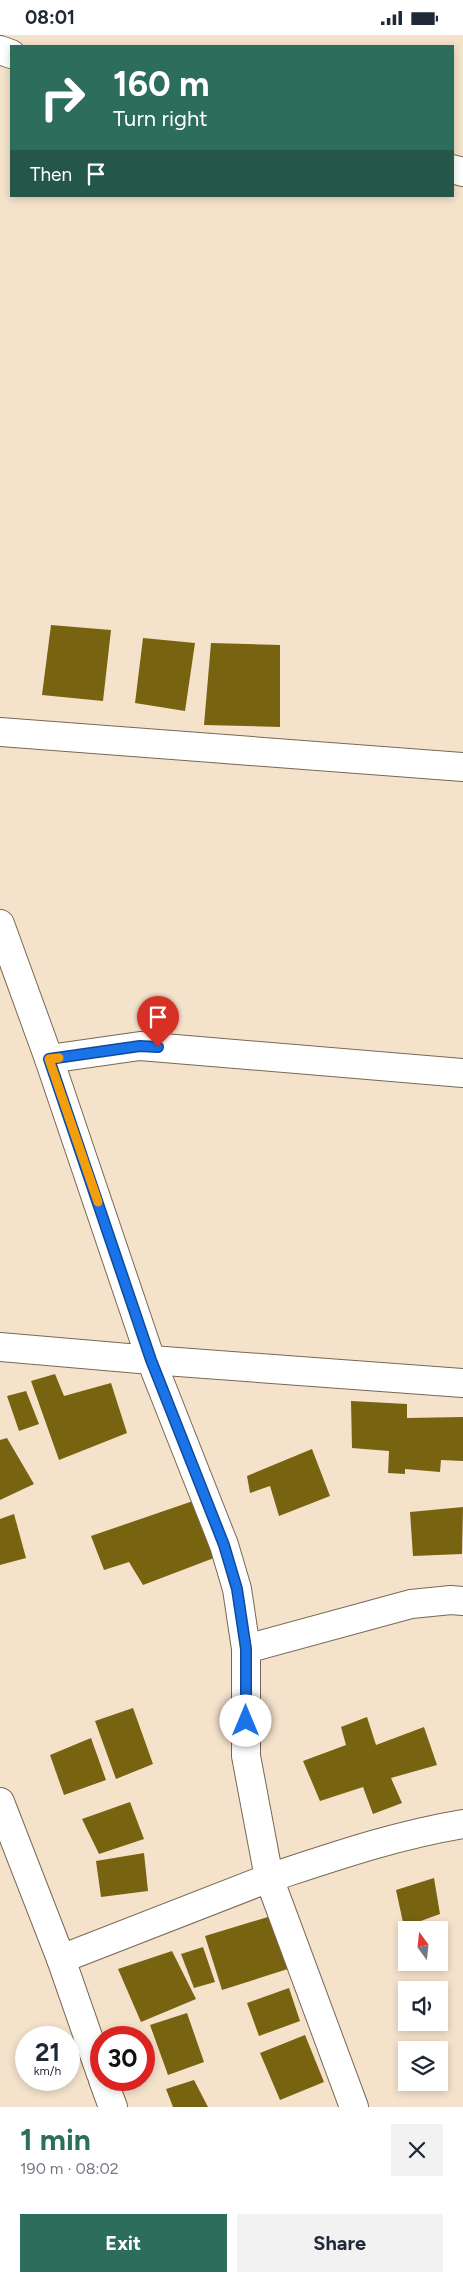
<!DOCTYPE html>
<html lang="en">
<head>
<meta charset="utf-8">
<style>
  body { margin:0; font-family:Figtree,sans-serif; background:#f2f2f3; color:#1f2937; height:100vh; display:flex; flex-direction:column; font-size:19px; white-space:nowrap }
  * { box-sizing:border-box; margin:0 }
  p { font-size:16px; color:#747a83 }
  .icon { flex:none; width:28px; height:28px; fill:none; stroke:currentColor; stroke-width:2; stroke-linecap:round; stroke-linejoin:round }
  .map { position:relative; height:2072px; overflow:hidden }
  .panel { display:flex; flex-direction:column; background:#fff; flex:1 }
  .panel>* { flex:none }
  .hud { position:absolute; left:10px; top:10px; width:444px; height:152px; border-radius:0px; box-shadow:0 2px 8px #0003; background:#2d6d5c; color:#fff; overflow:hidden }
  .needle { width:32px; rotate:345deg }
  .fabs { position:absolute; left:398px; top:1886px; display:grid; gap:10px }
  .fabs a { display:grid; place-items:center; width:50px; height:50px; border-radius:0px; background:#fff; box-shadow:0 2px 8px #0003; font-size:25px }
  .speed { position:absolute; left:15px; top:1991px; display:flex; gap:10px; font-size:25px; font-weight:700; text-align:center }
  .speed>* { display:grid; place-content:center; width:65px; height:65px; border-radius:50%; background:#fff; box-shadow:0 2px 8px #0003; line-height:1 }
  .speed small { font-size:12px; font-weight:400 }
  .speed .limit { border:8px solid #d22; background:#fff; color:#111 }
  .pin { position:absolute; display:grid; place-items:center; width:42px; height:42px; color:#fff; margin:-51px -21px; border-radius:50% 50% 50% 0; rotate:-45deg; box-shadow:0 0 5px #0007 }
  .pin .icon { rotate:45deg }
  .me { position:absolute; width:55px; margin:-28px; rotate:0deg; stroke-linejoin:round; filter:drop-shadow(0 0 4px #0008) }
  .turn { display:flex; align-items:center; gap:18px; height:105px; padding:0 20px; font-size:22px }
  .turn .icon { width:65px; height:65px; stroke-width:2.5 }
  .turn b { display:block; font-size:35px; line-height:42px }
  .then { display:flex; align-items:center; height:48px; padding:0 20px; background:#0003; gap:10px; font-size:19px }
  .round { display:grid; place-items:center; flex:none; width:52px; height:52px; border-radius:0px; background:#f2f2f3 }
  .head { display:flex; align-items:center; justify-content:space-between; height:85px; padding:0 20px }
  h1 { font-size:30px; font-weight:700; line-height:38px; color:#2d6d5c }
  .cta { display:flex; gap:10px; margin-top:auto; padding:10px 20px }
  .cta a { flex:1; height:58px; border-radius:0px; background:#2d6d5c; color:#fff; font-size:20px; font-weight:700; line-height:58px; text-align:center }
  .cta a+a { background:#f2f2f3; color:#1f2937 }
  .status { display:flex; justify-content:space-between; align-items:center; height:35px; padding:0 25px; background:#fff; direction:ltr }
  .status svg { height:14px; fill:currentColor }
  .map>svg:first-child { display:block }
  .building { fill:#786311 }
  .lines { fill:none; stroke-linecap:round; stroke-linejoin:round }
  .street-casing { stroke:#786853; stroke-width:30 }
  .street { stroke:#fff; stroke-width:28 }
  .route-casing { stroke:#114b97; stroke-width:12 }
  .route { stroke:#1a73e8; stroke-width:9 }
  .slow { stroke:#f59e0b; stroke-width:9 }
</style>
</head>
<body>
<div class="status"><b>08:01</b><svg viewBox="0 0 49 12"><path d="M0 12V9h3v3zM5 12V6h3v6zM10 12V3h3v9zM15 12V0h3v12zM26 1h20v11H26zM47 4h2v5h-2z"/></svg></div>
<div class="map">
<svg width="463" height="2072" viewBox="0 0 463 2072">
  <rect width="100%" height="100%" fill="#f5e2cb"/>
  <g class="building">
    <polygon points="51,590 111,595 103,666 42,660"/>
    <polygon points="143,603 195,608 185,676 135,668"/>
    <polygon points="211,608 280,610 280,692 204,690"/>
    <polygon points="55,1339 64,1361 111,1348 127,1398 59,1425 31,1346"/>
    <polygon points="26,1356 39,1389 19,1396 7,1361"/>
    <polygon points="351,1366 407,1369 407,1383 463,1382 463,1426 441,1425 440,1437 405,1434 405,1439 388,1438 389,1416 352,1413"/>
    <polygon points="7,1403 34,1449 0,1465 0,1405"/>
    <polygon points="312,1414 330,1461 279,1481 270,1451 250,1458 247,1441"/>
    <polygon points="193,1466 214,1523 143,1550 129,1527 104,1535 91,1501"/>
    <polygon points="463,1472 462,1519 413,1521 410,1477"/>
    <polygon points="14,1479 26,1523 0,1530 0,1484"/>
    <polygon points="133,1673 153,1729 116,1744 95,1686"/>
    <polygon points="367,1682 376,1710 424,1692 437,1730 391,1743 402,1768 373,1779 363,1752 320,1766 303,1726 346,1710 341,1692"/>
    <polygon points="91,1703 106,1745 64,1760 50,1720"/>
    <polygon points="130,1767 144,1804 99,1819 82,1784"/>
    <polygon points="144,1818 148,1856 101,1862 96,1826"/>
    <polygon points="434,1843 440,1879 404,1892 396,1855"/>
    <polygon points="281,1878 294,1932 222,1955 205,1901"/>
    <polygon points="203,1912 215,1947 194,1953 181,1919"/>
    <polygon points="172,1916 196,1964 141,1987 118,1934"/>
    <polygon points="289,1953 300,1986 259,2001 247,1968"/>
    <polygon points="187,1978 204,2027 168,2040 150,1990"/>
    <polygon points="305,2000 324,2047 280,2065 260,2018"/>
    <polygon points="194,2045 208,2072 173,2072 166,2054"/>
  </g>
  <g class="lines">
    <defs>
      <g id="street">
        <polyline points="0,15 11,19"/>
        <polyline points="452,134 463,137"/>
        <polyline points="0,697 463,732"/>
        <polyline points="0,889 49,1024 151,1325 463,1348"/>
        <polyline points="49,1024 140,1011 463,1038"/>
        <path d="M0,1312l151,13 73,185 13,44 9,60v107l23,122c64,-21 127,-43 194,-54"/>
        <polyline points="246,1614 411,1569 451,1565 463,1566"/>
        <polyline points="0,1767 61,1924 101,2039"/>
        <polyline points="61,1924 269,1843 354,2072"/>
        <polyline points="103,2045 113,2072"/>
      </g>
    </defs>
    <use href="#street" class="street-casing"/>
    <use href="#street" class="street"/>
  </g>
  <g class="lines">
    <defs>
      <polyline id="route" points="158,1012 140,1011 49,1024 151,1325 224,1510 237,1554 246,1614 246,1686"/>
    </defs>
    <use href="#route" class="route-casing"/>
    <use href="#route" class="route"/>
    <polyline class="slow" points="59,1023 49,1024 98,1167"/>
  </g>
</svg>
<div class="fabs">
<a><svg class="needle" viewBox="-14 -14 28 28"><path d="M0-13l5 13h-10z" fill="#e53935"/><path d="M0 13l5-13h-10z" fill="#747a83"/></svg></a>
<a><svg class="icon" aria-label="sound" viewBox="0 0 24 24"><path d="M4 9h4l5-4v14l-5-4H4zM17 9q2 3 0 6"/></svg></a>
<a><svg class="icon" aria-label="layers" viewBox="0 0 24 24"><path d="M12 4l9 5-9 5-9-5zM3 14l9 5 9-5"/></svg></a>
</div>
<div class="speed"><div>21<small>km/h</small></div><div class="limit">30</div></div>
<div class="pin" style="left:158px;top:1012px;background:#d93025"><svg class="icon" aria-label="arrive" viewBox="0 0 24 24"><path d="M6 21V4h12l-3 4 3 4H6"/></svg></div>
<svg class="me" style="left:246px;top:1686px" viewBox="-20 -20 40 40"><circle r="19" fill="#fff"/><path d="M0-13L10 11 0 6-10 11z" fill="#1a73e8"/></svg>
<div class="hud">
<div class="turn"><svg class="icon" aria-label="right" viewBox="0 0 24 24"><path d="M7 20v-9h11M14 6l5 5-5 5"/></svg><div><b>160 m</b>Turn right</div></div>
<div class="then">Then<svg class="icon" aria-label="arrive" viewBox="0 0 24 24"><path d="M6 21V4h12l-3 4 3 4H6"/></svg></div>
</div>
</div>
<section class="panel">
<div class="head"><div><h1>1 min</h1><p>190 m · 08:02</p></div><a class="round"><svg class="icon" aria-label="close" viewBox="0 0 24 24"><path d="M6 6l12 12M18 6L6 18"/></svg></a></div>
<div class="cta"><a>Exit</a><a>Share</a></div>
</section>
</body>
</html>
